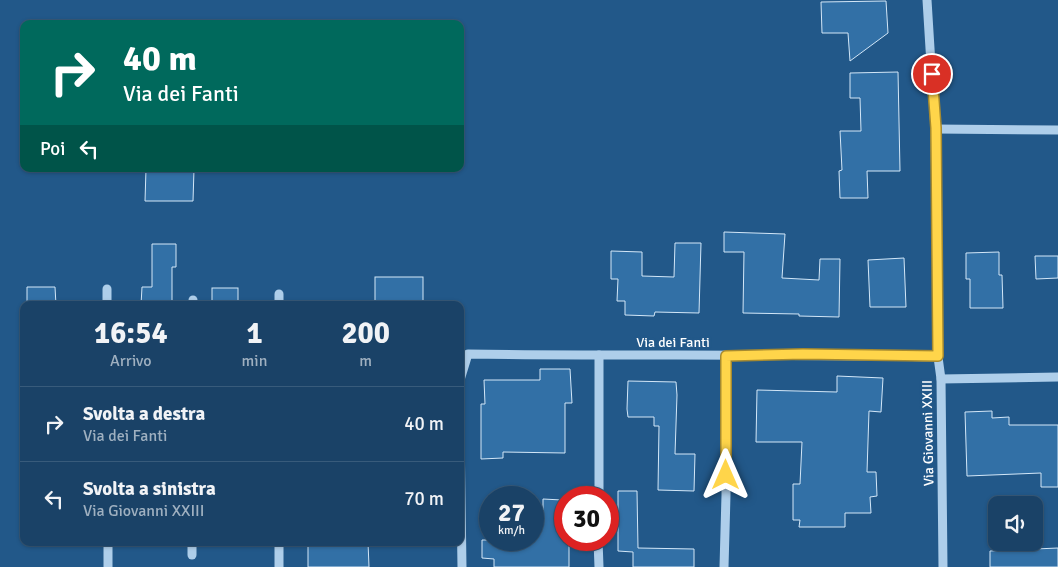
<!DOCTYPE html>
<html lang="it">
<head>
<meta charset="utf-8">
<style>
  body { margin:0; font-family:Signika,sans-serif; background:#23496d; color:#f1f3f6; height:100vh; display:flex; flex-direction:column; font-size:19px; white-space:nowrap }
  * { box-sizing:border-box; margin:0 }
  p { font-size:16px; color:#9fb0c0 }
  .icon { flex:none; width:28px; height:28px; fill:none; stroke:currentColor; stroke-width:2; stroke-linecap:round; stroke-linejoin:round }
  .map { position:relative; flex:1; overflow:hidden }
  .details { position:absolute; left:20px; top:301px; width:444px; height:245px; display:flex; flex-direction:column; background:#1a4267; border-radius:10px; box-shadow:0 1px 4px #0004,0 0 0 1px #385b7b }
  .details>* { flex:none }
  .top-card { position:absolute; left:20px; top:20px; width:444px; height:152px; border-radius:10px; box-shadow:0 1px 4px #0004,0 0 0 1px #385b7b; background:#00695c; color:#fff; overflow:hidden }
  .buttons { position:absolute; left:988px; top:496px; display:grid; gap:10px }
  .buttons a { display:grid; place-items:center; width:55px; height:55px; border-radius:10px; background:#1a4267; box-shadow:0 1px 4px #0004,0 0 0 1px #385b7b; font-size:25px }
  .speed { position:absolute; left:479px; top:486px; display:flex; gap:10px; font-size:25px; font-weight:700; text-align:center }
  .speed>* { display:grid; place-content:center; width:65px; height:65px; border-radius:50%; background:#1a4267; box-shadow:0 1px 4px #0004,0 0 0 1px #385b7b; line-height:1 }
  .speed small { font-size:12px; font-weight:400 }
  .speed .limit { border:8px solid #d22; background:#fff; color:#111 }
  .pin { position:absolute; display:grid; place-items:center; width:42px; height:42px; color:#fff; margin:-21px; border:2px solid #fff; border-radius:50%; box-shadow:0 1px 5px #0007 }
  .me { position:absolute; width:55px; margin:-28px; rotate:0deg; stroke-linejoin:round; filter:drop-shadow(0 0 4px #0008) }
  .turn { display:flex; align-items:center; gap:18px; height:105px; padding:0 20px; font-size:22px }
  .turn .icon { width:65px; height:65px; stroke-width:2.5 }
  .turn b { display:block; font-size:35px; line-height:42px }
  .then { display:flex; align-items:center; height:48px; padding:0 20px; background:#0003; gap:10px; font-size:19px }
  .eta { display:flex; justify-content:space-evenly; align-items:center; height:85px; text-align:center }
  .eta b { font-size:30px; font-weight:700; line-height:35px }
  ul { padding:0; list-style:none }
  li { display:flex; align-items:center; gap:15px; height:75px; padding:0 20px; border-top:1px solid #385b7b }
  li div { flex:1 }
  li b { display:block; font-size:19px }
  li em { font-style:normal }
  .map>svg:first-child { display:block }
  .building { fill:#3270a6; stroke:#d3e7f8 }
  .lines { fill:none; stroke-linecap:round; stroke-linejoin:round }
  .minor { stroke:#aeceea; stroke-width:9 }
  .route-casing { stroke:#a68a30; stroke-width:12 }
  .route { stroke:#ffd54a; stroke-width:9 }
  .labels { text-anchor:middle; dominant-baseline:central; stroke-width:5; stroke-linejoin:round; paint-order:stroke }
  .street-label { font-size:14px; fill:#fff; stroke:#225889 }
</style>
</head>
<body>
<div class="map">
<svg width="1058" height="567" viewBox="0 0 1058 567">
  <rect width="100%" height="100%" fill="#225889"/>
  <g class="building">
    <polygon points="886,1 888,33 850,61 848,33 822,33 821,2"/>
    <polygon points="898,72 900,171 867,171 868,198 840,198 839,171 842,170 840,131 861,131 860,98 850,98 850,73"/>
    <polygon points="146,169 194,169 193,201 145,201"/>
    <polygon points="724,232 785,234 782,278 819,280 820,259 840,259 839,317 799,316 799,314 743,313 744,252 724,252"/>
    <polygon points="675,243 701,243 699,313 655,312 654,316 625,315 625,301 617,301 618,279 611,279 611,251 642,252 642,276 674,277"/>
    <polygon points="152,244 176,244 176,267 172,267 172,305 141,305 142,287 152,287"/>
    <polygon points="999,252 999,275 1002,275 1003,308 970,308 970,279 966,279 966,253"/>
    <polygon points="1035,256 1058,256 1058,278 1036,279"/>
    <polygon points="904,258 906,307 870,307 868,260"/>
    <rect x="375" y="277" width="48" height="28"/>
    <polygon points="27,287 55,287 56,305 27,305"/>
    <rect x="212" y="288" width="26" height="17"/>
    <polygon points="540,369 570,369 572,403 565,403 565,453 503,452 503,458 481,459 481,404 485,404 484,380 540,380"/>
    <polygon points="837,376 883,378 881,412 869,411 867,472 876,472 877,496 870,497 871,513 845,513 845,527 799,527 800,520 793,520 793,484 800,484 802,442 756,442 757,390 837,392"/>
    <polygon points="628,381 676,382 677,395 675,454 695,454 694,491 658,490 659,426 654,426 654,417 628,417 627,409"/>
    <polygon points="992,411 992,418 1009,417 1009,425 1058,425 1058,487 1041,487 1041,473 967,476 965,412"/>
    <polygon points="618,491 637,491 638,548 694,549 694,567 633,567 633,552 618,551"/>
    <polygon points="543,499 562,500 562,509 565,509 565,540 569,540 569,567 494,567 494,559 482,558 482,540 532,540 532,510 543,510"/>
    <polygon points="308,542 368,542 369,567 308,567"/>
    <polygon points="1058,548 1058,567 990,567 990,551"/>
  </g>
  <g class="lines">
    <g class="minor">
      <polyline points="927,0 935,129 938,357 941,379 943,567"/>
      <polyline points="935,129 1058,130"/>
      <polyline points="107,305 107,289"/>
      <polyline points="193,305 193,300"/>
      <polyline points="279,305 279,294"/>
      <polyline points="941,379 1058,377"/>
      <path d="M460,380l8,-26c156,2 313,0 470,3"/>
      <polyline points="460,429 462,567"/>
      <polyline points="599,498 599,355"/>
      <polyline points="598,540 599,567"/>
      <polyline points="108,542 108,567"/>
      <polyline points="192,555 192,542"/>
      <polyline points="279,567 279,542"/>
      <polyline points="724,567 726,495 726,356"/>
    </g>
  </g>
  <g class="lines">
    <defs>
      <polyline id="route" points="726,475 726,356 803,354 938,356 936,128 932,74"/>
    </defs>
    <use href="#route" class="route-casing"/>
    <use href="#route" class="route"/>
  </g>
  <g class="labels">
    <g class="street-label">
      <text x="673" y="342">Via dei Fanti</text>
      <text transform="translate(928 433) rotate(-91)">Via Giovanni XXIII</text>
    </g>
  </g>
</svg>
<div class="buttons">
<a><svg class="icon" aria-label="sound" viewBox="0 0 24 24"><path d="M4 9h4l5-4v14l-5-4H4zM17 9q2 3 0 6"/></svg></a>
</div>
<div class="speed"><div>27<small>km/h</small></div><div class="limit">30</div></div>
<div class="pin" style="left:932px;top:74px;background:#d93025"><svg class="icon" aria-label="arrive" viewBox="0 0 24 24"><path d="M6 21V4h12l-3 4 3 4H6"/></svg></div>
<svg class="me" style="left:726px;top:475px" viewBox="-20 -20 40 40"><path d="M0-17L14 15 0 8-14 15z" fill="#ffd54a" stroke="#fff" stroke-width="4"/></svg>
<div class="top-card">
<div class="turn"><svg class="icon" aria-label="right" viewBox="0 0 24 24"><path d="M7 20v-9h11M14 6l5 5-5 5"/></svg><div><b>40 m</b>Via dei Fanti</div></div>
<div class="then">Poi<svg class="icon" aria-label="left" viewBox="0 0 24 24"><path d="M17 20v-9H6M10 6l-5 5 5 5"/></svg></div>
</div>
<section class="details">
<div class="eta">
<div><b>16:54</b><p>Arrivo</p></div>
<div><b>1</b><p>min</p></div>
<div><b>200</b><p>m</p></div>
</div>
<ul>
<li><svg class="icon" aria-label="right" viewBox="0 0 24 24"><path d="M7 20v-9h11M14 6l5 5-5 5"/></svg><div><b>Svolta a destra</b><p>Via dei Fanti</p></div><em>40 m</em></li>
<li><svg class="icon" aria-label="left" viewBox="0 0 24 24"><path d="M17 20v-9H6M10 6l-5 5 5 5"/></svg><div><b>Svolta a sinistra</b><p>Via Giovanni XXIII</p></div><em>70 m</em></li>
</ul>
</section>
</div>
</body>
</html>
